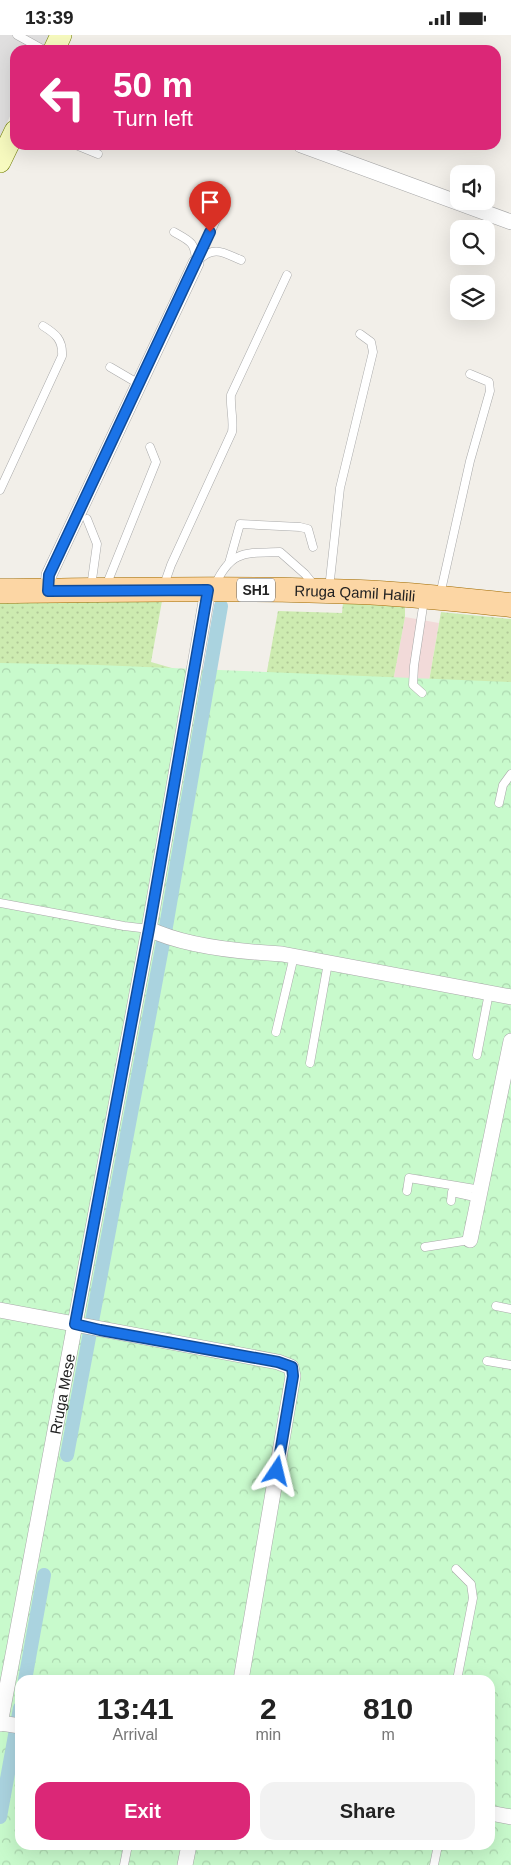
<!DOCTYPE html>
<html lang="en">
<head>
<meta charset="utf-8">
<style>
  body { margin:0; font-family:Helvetica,sans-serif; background:#f2f2f2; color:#222; height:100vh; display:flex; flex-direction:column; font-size:19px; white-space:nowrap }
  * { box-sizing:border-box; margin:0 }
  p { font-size:16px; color:#767676 }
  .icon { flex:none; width:28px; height:28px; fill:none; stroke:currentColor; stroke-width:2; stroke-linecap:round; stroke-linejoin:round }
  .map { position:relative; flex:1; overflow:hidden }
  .side { position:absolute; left:15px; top:1640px; width:480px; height:175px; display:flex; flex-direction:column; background:#fff; border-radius:15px; box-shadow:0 5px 20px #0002 }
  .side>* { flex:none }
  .guide { position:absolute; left:10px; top:10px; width:491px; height:105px; border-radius:15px; box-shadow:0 5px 20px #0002; background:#db2777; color:#fff; overflow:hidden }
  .fabs { position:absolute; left:450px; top:130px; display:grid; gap:10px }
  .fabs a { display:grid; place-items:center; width:45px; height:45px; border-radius:10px; background:#fff; box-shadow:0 5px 20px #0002; font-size:25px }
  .pin { position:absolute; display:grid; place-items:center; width:42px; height:42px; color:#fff; margin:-51px -21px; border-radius:50% 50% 50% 0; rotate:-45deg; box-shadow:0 0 5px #0007 }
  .pin .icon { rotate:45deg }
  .me { position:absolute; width:55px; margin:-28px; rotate:10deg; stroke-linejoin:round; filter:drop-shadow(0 0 4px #0008) }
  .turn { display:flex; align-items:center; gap:18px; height:105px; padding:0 20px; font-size:22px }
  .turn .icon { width:65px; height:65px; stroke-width:2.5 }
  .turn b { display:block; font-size:35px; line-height:42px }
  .eta { display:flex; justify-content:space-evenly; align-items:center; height:85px; text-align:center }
  .eta b { font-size:30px; font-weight:600; line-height:35px }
  .cta { display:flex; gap:10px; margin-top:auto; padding:10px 20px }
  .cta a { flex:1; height:58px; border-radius:15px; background:#db2777; color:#fff; font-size:20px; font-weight:600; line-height:58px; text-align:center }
  .cta a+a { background:#f2f2f2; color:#222 }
  .status { display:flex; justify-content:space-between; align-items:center; height:35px; padding:0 25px; background:#fff; direction:ltr }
  .status svg { height:14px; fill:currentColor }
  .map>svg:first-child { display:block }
  .residential { fill:#e0dfdf }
  .commercial { fill:#f2dad9 }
  .grass { fill:url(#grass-dots) }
  .park { fill:url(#park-crowns); fill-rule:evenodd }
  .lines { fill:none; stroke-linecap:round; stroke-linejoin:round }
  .canal { stroke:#aad3df; stroke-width:14 }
  .lane-casing { stroke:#a9a9a9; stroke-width:9 }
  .street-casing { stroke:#a9a9a9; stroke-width:16 }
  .secondary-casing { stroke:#707d05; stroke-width:22 }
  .primary-casing { stroke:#a06b00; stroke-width:25 }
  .lane { stroke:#fff; stroke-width:8 }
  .street { stroke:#fff; stroke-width:15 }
  .secondary { stroke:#f7fabf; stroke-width:21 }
  .primary { stroke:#fcd6a4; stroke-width:24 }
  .route-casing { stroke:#114b97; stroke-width:12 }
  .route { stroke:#1a73e8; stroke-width:9 }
  .labels { text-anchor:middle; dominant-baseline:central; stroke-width:5; stroke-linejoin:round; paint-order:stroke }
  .shield { fill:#fff; stroke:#646464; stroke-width:1 }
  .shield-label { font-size:14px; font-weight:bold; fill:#222 }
  .street-label { font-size:15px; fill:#222; stroke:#fff }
</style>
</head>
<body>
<div class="status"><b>13:39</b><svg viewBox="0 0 49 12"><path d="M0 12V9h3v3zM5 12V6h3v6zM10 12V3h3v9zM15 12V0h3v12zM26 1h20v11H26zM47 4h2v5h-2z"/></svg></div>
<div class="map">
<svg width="511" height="1830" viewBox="0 0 511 1830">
  <defs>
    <pattern id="grass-dots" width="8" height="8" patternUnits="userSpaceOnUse" patternTransform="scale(1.25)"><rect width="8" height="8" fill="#cdebb0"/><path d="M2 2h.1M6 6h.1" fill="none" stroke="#b0c997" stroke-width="1.8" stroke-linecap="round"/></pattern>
    <pattern id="park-crowns" width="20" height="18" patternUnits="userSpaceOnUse" patternTransform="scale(1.25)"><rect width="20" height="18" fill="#c8facc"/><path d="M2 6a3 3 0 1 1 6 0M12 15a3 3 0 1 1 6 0" fill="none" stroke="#acd6af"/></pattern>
  </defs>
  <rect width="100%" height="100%" fill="#f2efe9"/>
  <polygon class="residential" points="0,0 50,0 42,15 15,15 15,71 0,102"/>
  <polygon class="commercial" points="405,582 439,588 403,796 379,722"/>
  <g class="grass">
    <polygon points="162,566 151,627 189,638 0,860 0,568"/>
    <polygon points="343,568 405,572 405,582 379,722 244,762 278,576 342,578"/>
    <polygon points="441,577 511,584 511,785 403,796"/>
  </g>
  <path class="park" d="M0,628l98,2 413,17v1183h-511zM20,1645h470v165h-470z"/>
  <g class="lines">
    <g class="canal">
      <polyline points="67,1420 167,886 221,571"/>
      <polyline points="25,1645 44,1540"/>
      <polyline points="0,1782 20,1673"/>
    </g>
    <defs>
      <g id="lane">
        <polyline points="17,0 44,15"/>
        <polyline points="76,110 98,119"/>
        <path d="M174,197c16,9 21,10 22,29"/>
        <path d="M199,225c15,-15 25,-7 42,0"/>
        <polyline points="196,228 225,166"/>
        <polyline points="110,332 139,349"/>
        <path d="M0,455l62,-134c1,-16 -6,-22 -19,-30"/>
        <polyline points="87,484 97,509 91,552"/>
        <polyline points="229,528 240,489 300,492 308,494 313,512"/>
        <path d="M164,550l7,-20 61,-133c2,-12 -2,-24 -1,-37l56,-120"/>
        <path d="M215,550c16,-35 30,-32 65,-33l25,22 9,11"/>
        <polyline points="106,551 156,427 150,412"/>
        <polyline points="329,554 340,453 373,317 371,307 360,299"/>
        <polyline points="440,560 470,426 490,356 489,347 470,339"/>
        <polyline points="422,658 413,650 414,631 424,565"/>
        <polyline points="499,768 503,750 511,739"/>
        <polyline points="0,868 124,891 149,894"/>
        <polyline points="276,997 294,921"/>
        <polyline points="477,1020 489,958"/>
        <polyline points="310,1028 328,928"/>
        <polyline points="407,1156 409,1143 481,1155"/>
        <polyline points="451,1166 452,1157 479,1163"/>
        <polyline points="425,1212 470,1205"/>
        <polyline points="496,1271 511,1274"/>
        <polyline points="487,1326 511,1330"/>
        <polyline points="456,1534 471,1549 473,1563 457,1645"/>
        <polyline points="124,1830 128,1810"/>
        <polyline points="434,1830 438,1810"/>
      </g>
      <g id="street">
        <polyline points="301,110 511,187"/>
        <polyline points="48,556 49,540 196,228"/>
        <path d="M149,894c35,17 94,23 133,25l229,43"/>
        <polyline points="470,1205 511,1006"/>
        <polyline points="0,1275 278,1327 291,1332 293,1341 241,1645"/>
        <polyline points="0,1688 20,1691"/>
        <path id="s1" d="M0,1689l149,-795 59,-339"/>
        <polyline points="490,1778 511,1782"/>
        <polyline points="185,1830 189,1810"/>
      </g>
      <g id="secondary">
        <polyline points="54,15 61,0"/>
        <polyline points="0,127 15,96"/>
      </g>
      <g id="primary">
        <path id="s2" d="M0,556c120,-1 240,-4 360,1 50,2 101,8 151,13"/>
      </g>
    </defs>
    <use href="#lane" class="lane-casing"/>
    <use href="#street" class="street-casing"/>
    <use href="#secondary" class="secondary-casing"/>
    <use href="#primary" class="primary-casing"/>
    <use href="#lane" class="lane"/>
    <use href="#street" class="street"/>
    <use href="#secondary" class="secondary"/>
    <use href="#primary" class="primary"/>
  </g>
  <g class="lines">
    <defs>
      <polyline id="route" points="210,197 49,540 48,556 208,555 149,894 75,1289 100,1295 278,1327 292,1332 293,1341 277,1436"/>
    </defs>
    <use href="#route" class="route-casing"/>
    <use href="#route" class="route"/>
  </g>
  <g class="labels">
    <rect class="shield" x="237" y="543.5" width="38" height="23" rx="4"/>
    <g class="shield-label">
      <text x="256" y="555">SH1</text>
    </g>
    <g class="street-label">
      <text stroke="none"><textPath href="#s2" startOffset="355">Rruga Qamil Halili</textPath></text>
      <text stroke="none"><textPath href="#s1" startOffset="336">Rruga Mese</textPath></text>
    </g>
  </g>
</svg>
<div class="fabs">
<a><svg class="icon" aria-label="sound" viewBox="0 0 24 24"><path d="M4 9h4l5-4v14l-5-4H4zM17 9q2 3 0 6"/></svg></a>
<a><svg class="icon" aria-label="search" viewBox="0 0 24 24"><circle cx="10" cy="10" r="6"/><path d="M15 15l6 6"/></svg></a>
<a><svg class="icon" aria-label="layers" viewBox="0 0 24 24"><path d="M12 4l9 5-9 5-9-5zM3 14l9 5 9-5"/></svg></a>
</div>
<div class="pin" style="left:210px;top:197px;background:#d93025"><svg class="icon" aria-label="arrive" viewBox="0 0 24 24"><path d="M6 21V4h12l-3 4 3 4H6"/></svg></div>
<svg class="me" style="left:277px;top:1436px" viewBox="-20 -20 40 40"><path d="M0-17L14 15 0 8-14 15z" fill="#1a73e8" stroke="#fff" stroke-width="4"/></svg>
<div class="guide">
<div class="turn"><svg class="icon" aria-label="left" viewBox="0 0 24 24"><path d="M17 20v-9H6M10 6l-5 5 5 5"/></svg><div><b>50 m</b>Turn left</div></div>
</div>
<section class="side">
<div class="eta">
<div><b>13:41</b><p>Arrival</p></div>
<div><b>2</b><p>min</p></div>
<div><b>810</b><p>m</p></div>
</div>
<div class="cta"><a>Exit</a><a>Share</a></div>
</section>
</div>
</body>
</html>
